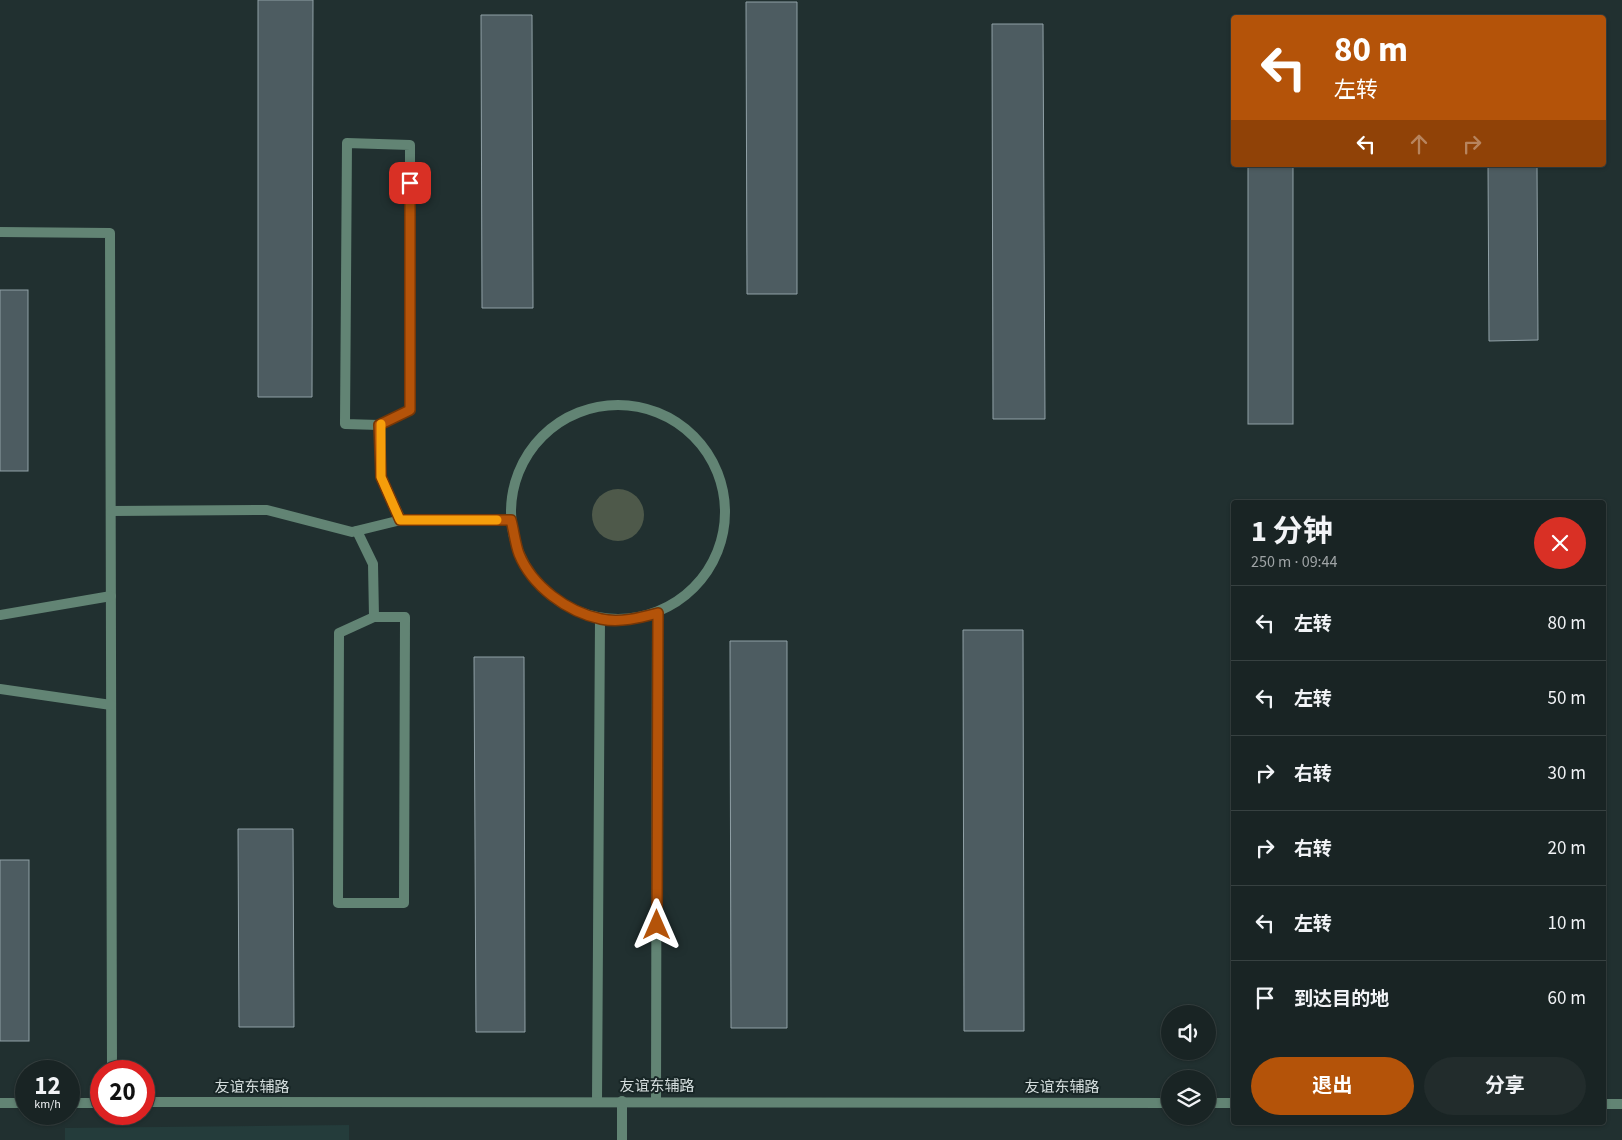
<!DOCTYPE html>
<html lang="zh">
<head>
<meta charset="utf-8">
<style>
  body { margin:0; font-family:"Source Sans 3","Noto Sans SC",sans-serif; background:#222c2c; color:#f1f3f6; height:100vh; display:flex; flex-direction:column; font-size:19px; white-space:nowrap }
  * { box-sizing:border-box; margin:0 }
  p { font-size:16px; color:#9fa4a6 }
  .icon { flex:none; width:28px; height:28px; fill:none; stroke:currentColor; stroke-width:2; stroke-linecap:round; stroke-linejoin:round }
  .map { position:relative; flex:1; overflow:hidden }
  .sheet { position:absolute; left:1231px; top:500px; width:375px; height:625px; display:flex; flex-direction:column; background:#192424; border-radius:5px; box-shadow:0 1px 4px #0004,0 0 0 1px #374141 }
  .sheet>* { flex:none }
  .guide { position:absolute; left:1231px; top:15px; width:375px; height:152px; border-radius:5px; box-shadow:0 1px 4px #0004,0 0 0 1px #374141; background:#b45309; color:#fff; overflow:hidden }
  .controls { position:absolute; left:1161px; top:1005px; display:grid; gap:10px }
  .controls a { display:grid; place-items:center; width:55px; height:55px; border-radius:50%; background:#192424; box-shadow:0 1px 4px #0004,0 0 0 1px #374141; font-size:25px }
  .speed { position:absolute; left:15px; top:1060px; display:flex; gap:10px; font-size:25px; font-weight:700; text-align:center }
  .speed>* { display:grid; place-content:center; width:65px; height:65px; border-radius:50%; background:#192424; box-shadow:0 1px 4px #0004,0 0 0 1px #374141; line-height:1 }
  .speed small { font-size:12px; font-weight:400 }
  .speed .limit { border:8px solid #d22; background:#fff; color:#111 }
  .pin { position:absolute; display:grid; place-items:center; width:42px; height:42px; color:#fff; margin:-21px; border-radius:10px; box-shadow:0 2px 8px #0006 }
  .me { position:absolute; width:55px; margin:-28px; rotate:0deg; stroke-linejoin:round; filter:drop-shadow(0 0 4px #0008) }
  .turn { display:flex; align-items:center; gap:18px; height:105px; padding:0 20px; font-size:22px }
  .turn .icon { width:65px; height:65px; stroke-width:2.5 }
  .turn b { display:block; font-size:35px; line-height:42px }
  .lanes { display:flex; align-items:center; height:48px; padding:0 20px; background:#0003; justify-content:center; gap:25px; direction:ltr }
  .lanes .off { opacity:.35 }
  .round { display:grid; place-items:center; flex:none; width:52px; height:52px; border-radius:26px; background:#222c2c }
  .overview { display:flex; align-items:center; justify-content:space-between; height:85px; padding:0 20px }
  h1 { font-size:30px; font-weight:700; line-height:38px }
  .button { display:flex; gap:10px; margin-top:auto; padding:10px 20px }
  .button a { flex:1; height:58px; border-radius:30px; background:#b45309; color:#fff; font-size:20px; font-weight:700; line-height:58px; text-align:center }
  .button a+a { background:#222c2c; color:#f1f3f6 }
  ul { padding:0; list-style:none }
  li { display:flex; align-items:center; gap:15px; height:75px; padding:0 20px; border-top:1px solid #374141 }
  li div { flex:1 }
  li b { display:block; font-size:19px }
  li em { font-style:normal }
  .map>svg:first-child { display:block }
  .built { fill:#243c3b }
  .green { fill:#4e594a }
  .building { fill:#4d5c61; stroke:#90a0a6 }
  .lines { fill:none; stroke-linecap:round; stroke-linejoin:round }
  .service { stroke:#628474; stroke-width:10 }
  .minor { stroke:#628474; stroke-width:10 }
  .tertiary { stroke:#628474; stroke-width:10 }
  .route-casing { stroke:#753606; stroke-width:12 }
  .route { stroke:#b45309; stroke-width:9 }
  .slow { stroke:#f59e0b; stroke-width:9 }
  .labels { text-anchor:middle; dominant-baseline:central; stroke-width:4; stroke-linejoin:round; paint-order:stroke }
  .street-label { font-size:15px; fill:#d4dddd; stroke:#182626 }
</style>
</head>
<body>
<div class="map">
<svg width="1622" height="1140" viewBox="0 0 1622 1140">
  <rect width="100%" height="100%" fill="#213030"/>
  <polygon class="built" points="349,1125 349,1140 65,1140 65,1128"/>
  <circle class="green" cx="618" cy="515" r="26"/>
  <g class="building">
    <polygon points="258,0 313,0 312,397 258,397"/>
    <polygon points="746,2 797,2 797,294 747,294"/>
    <polygon points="481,15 532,15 533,308 482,308"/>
    <polygon points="992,24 1043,24 1045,419 993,419"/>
    <rect x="1248" y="165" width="45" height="259"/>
    <polygon points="1488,165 1537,165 1538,340 1489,341"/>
    <rect x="0" y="290" width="28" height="181"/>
    <polygon points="963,630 1023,630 1024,1031 964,1031"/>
    <polygon points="730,641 787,641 787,1028 731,1028"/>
    <polygon points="474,657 524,657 525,1032 476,1032"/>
    <polygon points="238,829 293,829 294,1027 239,1027"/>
    <rect x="0" y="860" width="29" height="181"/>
  </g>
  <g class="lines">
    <g class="service">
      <polyline points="0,232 110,233 112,1071"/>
      <circle cx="618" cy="512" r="107"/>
      <polyline points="379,425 410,410 410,145 347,143 345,424 379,425 381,477 401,520"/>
      <polyline points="111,511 267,510 352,532 401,520 511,520"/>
      <polyline points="357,531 373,564 374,617 339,633 338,903 404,903 405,617 374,617"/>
      <polyline points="0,615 111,596"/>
      <polyline points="0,689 111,705"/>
      <polyline points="597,1101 600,619"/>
      <polyline points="656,1101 657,613"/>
    </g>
    <polyline class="minor" points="622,1140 622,1101"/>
    <g class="tertiary">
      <polyline points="144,1102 1170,1103"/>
      <polyline points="0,1103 26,1103"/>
      <polyline points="69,1103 101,1103"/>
      <polyline points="1208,1103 1234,1103"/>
      <polyline points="1604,1104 1622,1104"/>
    </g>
  </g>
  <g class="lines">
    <defs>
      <path id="route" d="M410,183v227l-31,15 2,52 19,43h111c3,11 4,23 8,34 13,32 48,58 82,65 19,4 38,-1 57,-6l-1,312"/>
    </defs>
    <use href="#route" class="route-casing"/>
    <use href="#route" class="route"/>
    <polyline class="slow" points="381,424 381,477 400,520 497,520"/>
  </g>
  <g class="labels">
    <g class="street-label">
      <text x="657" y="1086">友谊东辅路</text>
      <text x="252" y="1087">友谊东辅路</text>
      <text x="1062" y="1087">友谊东辅路</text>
    </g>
  </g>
</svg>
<div class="controls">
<a><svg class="icon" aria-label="sound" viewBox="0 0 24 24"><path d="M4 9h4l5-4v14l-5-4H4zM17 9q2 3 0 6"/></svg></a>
<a><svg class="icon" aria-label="layers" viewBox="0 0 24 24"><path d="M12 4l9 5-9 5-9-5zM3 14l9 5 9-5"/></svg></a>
</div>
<div class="speed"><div>12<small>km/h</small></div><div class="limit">20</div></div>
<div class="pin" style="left:410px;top:183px;background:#d93025"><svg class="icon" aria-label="arrive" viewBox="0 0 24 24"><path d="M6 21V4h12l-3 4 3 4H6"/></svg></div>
<svg class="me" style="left:657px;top:925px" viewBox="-20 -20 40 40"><path d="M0-17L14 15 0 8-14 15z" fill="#b45309" stroke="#fff" stroke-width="4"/></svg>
<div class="guide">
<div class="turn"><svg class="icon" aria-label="left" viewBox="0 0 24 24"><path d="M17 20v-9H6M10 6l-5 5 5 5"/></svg><div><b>80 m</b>左转</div></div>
<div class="lanes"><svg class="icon" aria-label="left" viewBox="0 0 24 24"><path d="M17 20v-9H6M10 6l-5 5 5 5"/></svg><svg class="icon off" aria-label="ahead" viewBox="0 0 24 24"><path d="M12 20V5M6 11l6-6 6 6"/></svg><svg class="icon off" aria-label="right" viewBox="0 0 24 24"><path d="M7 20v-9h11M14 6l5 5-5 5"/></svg></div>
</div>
<section class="sheet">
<div class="overview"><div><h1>1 分钟</h1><p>250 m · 09:44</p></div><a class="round" style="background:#d93025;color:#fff"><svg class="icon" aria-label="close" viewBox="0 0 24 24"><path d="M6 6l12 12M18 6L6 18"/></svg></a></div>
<ul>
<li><svg class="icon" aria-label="left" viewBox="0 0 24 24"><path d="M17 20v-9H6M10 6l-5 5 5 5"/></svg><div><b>左转</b></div><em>80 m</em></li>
<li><svg class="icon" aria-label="left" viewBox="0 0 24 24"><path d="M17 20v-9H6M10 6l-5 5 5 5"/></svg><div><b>左转</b></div><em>50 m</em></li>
<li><svg class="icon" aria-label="right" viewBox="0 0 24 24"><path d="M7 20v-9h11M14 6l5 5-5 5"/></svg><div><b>右转</b></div><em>30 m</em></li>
<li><svg class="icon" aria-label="right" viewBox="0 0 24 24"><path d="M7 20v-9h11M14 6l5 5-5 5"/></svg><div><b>右转</b></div><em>20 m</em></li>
<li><svg class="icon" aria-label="left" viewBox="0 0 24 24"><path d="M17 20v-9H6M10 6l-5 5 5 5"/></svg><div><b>左转</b></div><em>10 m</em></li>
<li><svg class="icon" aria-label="arrive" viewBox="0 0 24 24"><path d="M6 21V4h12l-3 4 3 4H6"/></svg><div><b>到达目的地</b></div><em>60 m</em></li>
</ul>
<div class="button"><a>退出</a><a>分享</a></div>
</section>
</div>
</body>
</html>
